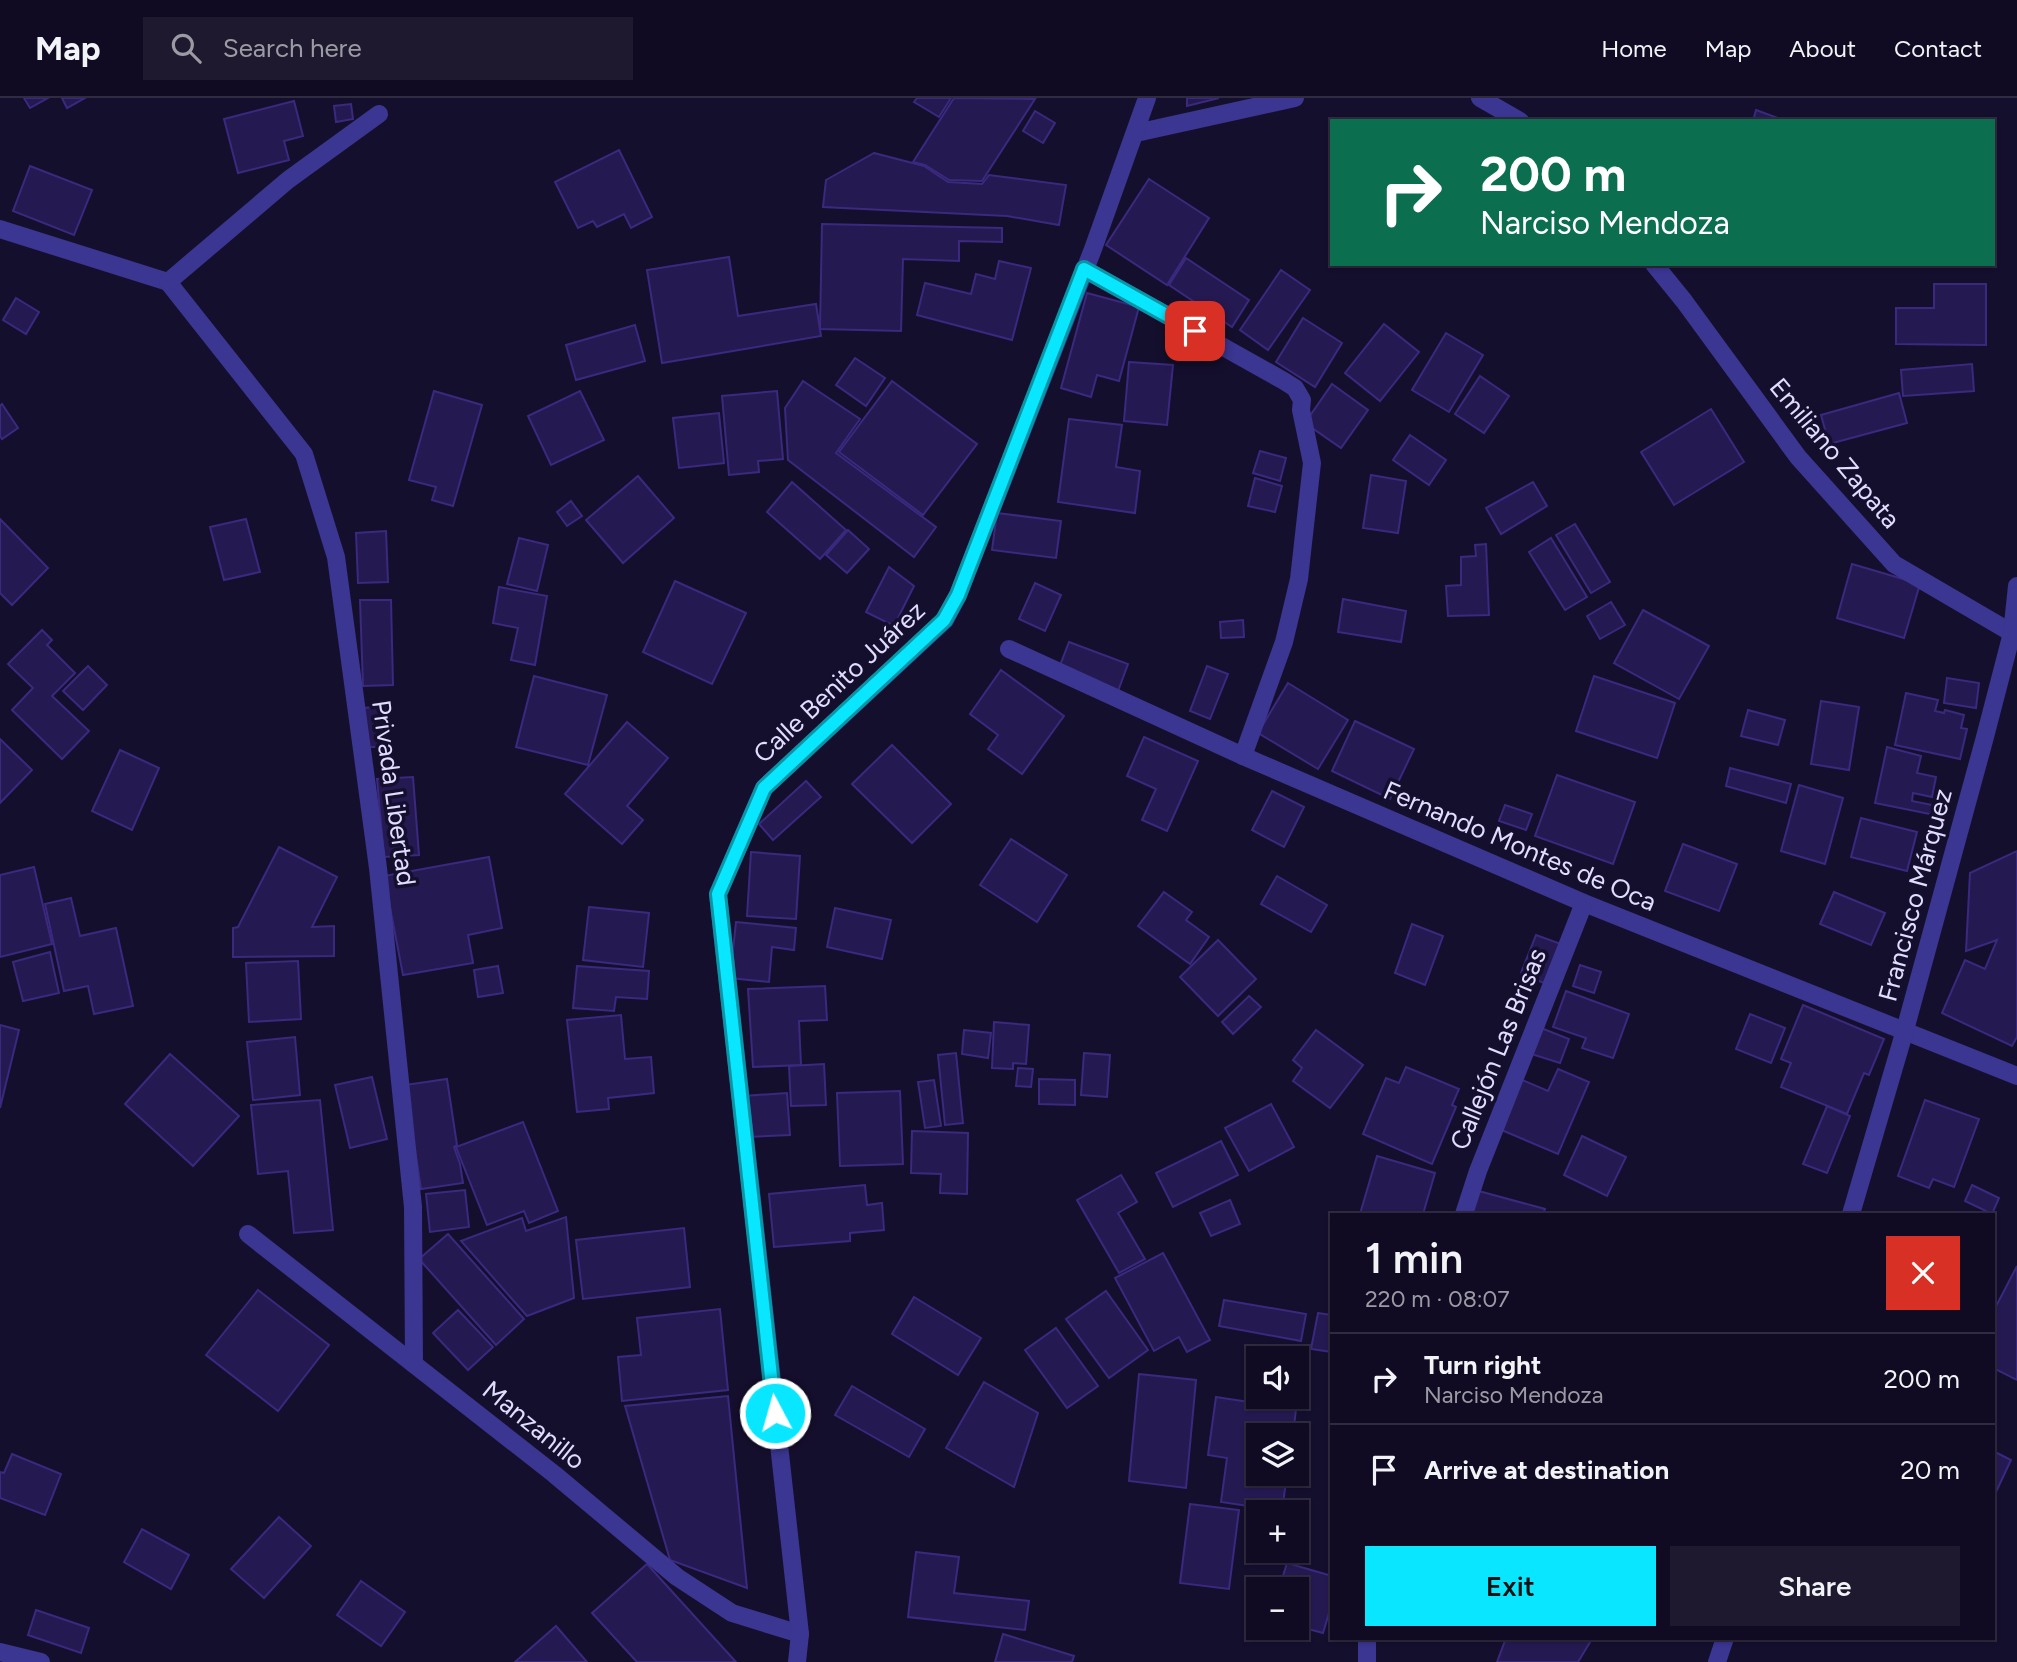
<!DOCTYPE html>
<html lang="en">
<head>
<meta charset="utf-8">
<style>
  body { margin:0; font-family:Figtree,sans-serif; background:#1e192f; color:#f1f3f6; height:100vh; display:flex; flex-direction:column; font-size:26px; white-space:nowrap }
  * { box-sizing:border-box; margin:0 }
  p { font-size:23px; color:#9c9ba5 }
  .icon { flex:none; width:38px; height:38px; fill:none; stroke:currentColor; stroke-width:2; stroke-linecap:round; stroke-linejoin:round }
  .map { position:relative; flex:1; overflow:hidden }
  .side { position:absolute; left:1330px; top:1115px; width:665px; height:427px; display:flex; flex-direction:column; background:#100b22; border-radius:0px; box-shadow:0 2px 5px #0004,0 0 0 2px #302b40 }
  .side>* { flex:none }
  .banner { position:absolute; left:1330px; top:21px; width:665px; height:147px; border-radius:0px; box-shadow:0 2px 5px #0004,0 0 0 2px #302b40; background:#0b6e4f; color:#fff; overflow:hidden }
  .fabs { position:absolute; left:1246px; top:1248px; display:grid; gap:14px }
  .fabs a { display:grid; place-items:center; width:63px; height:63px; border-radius:0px; background:#100b22; box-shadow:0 2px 5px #0004,0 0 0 2px #302b40; font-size:35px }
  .pin { position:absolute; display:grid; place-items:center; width:60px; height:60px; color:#fff; margin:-30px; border-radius:14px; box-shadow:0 4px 10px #0006 }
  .me { position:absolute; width:77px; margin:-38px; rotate:354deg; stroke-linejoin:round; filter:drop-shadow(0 0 5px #0008) }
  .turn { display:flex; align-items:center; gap:24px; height:147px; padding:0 35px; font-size:32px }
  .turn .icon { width:91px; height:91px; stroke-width:2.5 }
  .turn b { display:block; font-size:49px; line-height:60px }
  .round { display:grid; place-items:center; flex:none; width:74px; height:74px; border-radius:0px; background:#1e192f }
  .overview { display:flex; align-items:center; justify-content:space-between; height:119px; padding:0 35px }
  h1 { font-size:42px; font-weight:600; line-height:52px }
  .cta { display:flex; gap:14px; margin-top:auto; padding:14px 35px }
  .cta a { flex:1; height:80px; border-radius:0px; background:#09e6ff; color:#111; font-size:28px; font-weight:600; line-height:80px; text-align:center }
  .cta a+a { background:#1e192f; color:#f1f3f6 }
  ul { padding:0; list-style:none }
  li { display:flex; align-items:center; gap:21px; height:91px; padding:0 35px; border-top:2px solid #302b40 }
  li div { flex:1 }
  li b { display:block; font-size:26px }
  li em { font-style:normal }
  header { display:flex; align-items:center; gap:42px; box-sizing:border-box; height:98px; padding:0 35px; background:#100b22; border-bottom:2px solid #302b40 }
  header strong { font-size:33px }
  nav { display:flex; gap:38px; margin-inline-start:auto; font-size:24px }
  .search { width:490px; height:63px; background:#1e192f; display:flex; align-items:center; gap:18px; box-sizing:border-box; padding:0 24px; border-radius:0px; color:#9c9ba5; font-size:26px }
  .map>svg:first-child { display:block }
  .building { fill:#251951; stroke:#3a297f; stroke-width:2 }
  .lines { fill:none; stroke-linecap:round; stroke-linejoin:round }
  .street { stroke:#3a3691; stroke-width:18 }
  .route-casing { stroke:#0696a6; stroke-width:18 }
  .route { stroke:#09e6ff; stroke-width:12 }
  .labels { text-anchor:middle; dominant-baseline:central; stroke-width:7; stroke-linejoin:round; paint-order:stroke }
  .street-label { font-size:26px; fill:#e1ddff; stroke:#150f2e }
</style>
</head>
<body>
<header>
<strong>Map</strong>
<div class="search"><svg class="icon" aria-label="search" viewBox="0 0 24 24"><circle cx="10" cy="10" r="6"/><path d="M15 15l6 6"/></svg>Search here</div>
<nav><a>Home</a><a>Map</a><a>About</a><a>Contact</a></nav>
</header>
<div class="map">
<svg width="2017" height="1564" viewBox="0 0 2017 1564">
  <rect width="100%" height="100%" fill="#150f2e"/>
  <g class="building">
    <polygon points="24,0 48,0 30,10"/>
    <polygon points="62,0 85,0 67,10"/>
    <polygon points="917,0 951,0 939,19 914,4"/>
    <polygon points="954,0 1035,1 982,83 949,82 925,67 913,64"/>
    <polygon points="1187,0 1219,0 1187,8"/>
    <polygon points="294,3 303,38 284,43 289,62 238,75 224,21"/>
    <polygon points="351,6 353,21 336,24 334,8"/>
    <polygon points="1756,12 1786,23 1753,23"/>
    <polygon points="1035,13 1055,25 1043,45 1023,33"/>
    <polygon points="619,52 652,119 631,130 624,116 597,129 593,123 578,130 555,84"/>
    <polygon points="874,55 924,68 948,84 982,86 989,77 1066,87 1059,127 1007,118 823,109 826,82"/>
    <polygon points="30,68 92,92 74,137 13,113"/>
    <polygon points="1149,81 1209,120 1167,187 1106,147"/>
    <polygon points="822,126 1002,130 1002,144 959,143 959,163 903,161 901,233 820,231"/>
    <polygon points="729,159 738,218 816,206 821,238 662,265 647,172"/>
    <polygon points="1186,160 1249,202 1232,229 1169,187"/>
    <polygon points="999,163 1031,170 1012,242 917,217 925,185 971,196 976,176 995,181"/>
    <polygon points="1281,172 1310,192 1268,252 1240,232"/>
    <polygon points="1934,186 1986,186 1986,247 1896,246 1896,210 1934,210"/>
    <polygon points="1087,195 1139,209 1119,283 1097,277 1091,299 1061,290"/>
    <polygon points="16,200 39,214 26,236 3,222"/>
    <polygon points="1303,220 1342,245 1315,289 1276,264"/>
    <polygon points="1384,226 1419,254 1380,303 1345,275"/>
    <polygon points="635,227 645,263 576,282 566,247"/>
    <polygon points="1446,235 1483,257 1449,314 1412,292"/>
    <polygon points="855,260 885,280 866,308 836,287"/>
    <polygon points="1129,264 1173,267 1167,327 1124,323"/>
    <polygon points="1972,266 1974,293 1903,298 1901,272"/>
    <polygon points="1480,278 1509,298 1484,335 1455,316"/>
    <polygon points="803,283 860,321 836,355 936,429 914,459 788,362 785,310"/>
    <polygon points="892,283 977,346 923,417 839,354"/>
    <polygon points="1332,286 1368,312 1341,350 1305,325"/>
    <polygon points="434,293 482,307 453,408 432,402 436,389 409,382"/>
    <polygon points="580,293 604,342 551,367 528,318"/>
    <polygon points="777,293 783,361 758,363 759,374 729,377 722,298"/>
    <polygon points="1899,295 1907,325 1829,346 1821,317"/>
    <polygon points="2,306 18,330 2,341 0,338 0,308"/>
    <polygon points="1711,311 1744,364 1674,407 1641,354"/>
    <polygon points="719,315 724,365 679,370 673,320"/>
    <polygon points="1069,321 1122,327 1116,369 1140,373 1135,415 1058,404"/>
    <polygon points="1410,337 1446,362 1429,387 1393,362"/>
    <polygon points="1260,353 1286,360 1280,383 1253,375"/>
    <polygon points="1371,377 1406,383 1398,435 1363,430"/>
    <polygon points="638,378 674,420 623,465 586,422"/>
    <polygon points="1255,380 1282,388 1275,414 1248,408"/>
    <polygon points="792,384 846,432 820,461 767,414"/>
    <polygon points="1533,384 1547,408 1501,436 1486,410"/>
    <polygon points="571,403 582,418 567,428 557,414"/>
    <polygon points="997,415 1061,423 1056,460 992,452"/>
    <polygon points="0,421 48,470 12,507 0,495"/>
    <polygon points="246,421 260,474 224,482 210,429"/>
    <polygon points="1575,426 1610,484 1591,495 1556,437"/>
    <polygon points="848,432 869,451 847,475 826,457"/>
    <polygon points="386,433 388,484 358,485 356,435"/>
    <polygon points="519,440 548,447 537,493 507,486"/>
    <polygon points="1551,440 1587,499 1565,512 1529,454"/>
    <polygon points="1486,446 1489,517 1448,518 1446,488 1461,487 1461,459 1476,458 1475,447"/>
    <polygon points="1852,466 1920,486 1904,540 1837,520"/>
    <polygon points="889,469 914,488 894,528 866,514"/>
    <polygon points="675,483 746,515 712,586 643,554"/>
    <polygon points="1035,485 1061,497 1045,533 1019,521"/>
    <polygon points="499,489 547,498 535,567 511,562 518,530 493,525"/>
    <polygon points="1343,501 1406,513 1401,544 1338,534"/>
    <polygon points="360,502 391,502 393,587 363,588"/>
    <polygon points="1611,504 1625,527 1600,541 1587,518"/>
    <polygon points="1643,512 1709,548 1679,601 1614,565"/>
    <polygon points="1243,522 1244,539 1221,540 1220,524"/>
    <polygon points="42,532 52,542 47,547 75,575 52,598 89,633 62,661 12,612 33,590 8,566"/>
    <polygon points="1069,544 1128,566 1118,593 1059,570"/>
    <polygon points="88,568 107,587 83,612 63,593"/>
    <polygon points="1207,568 1228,576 1210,621 1190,613"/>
    <polygon points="1001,572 1064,618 1022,676 988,651 998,637 970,616"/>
    <polygon points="534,578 607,597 588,667 516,649"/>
    <polygon points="1594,578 1675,605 1657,660 1576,633"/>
    <polygon points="1947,580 1979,585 1976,610 1944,605"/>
    <polygon points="1288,585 1348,622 1318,671 1258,635"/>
    <polygon points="1906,595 1938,602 1935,613 1944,615 1945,612 1964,617 1961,630 1967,631 1960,661 1895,647"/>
    <polygon points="1821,603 1859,609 1849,672 1811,666"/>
    <polygon points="386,608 388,649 366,649 364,610"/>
    <polygon points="1748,612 1785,622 1778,647 1741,638"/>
    <polygon points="1355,623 1414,651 1390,701 1332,673"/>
    <polygon points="627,624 668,660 627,708 643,722 622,746 565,696"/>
    <polygon points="1144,639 1198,663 1167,733 1142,722 1156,691 1127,678"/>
    <polygon points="0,641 32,672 0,705"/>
    <polygon points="892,647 951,706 912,745 852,686"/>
    <polygon points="1887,649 1921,658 1917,675 1936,679 1932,699 1913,695 1912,703 1942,709 1940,718 1875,705"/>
    <polygon points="120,652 159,670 132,732 92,713"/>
    <polygon points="1730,670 1791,686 1786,705 1726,688"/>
    <polygon points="1557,677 1635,704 1613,766 1535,738"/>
    <polygon points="413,679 419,757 384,759 377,681"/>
    <polygon points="806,683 821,699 773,742 759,726"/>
    <polygon points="1799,687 1843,700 1825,766 1781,753"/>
    <polygon points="1272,693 1304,709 1284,749 1252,732"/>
    <polygon points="1505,707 1532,716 1526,732 1499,723"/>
    <polygon points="1861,720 1917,734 1907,773 1851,759"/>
    <polygon points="1011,741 1067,777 1037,824 980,787"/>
    <polygon points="1683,746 1737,766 1719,813 1665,793"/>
    <polygon points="279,749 337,779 312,829 334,828 334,858 233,859 233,830 238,829"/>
    <polygon points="2017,753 2017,939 2012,948 1942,915 1965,862 1985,871 1997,842 1966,853 1970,775"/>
    <polygon points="751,754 800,758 796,821 747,818"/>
    <polygon points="489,759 502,830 468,837 473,865 403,877 384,778"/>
    <polygon points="34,769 52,846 0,859 0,777"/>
    <polygon points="1277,778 1327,807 1311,834 1261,806"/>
    <polygon points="1164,794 1192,814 1186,822 1209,839 1190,866 1138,828"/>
    <polygon points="1834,794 1885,815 1871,847 1820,826"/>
    <polygon points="71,800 80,838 116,830 133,908 94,916 88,888 64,893 45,806"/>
    <polygon points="589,809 649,815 643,869 583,862"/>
    <polygon points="835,810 891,822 882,861 827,849"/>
    <polygon points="736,824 796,830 794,852 772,849 769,884 730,880"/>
    <polygon points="1412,826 1443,838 1425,887 1395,875"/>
    <polygon points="1536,837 1561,846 1546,886 1521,875"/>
    <polygon points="1218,842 1256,881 1218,918 1180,879"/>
    <polygon points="50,854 59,895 23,903 13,864"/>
    <polygon points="298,863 301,921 249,924 246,865"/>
    <polygon points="1580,867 1601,874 1594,895 1573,888"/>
    <polygon points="498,868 503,895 478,899 474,872"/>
    <polygon points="577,868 649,873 647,901 616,899 614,913 573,910"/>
    <polygon points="825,888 827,922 799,923 801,967 753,969 748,891"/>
    <polygon points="1566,893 1629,916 1613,960 1582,950 1586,940 1553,929"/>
    <polygon points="1249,898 1261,909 1233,936 1222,924"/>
    <polygon points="1803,907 1884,941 1869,977 1864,975 1847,1016 1781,989 1791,965 1781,961"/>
    <polygon points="1750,916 1785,930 1771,965 1736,951"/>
    <polygon points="621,917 625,961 651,959 654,995 608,1000 609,1011 577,1014 567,922"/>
    <polygon points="994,924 1029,927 1026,966 1013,965 1013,971 992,970"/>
    <polygon points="0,927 19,932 0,1010"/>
    <polygon points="1541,930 1569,941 1560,965 1528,955"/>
    <polygon points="964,932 991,935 988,960 962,956"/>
    <polygon points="1316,932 1363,967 1330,1010 1293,983 1302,970 1293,962"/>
    <polygon points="295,939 300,997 253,1002 247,944"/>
    <polygon points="956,955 963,1025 945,1027 938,957"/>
    <polygon points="1084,955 1110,957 1107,999 1081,997"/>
    <polygon points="170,956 239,1018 193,1068 125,1006"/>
    <polygon points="824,966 826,1007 791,1008 789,968"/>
    <polygon points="1406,969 1459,991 1452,1007 1456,1009 1432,1066 1363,1036 1386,980 1399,985"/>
    <polygon points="1018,970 1033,971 1031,989 1016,988"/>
    <polygon points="1558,971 1589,984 1558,1056 1499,1031 1520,981 1548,993"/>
    <polygon points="372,979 387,1041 350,1050 335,987"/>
    <polygon points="447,981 457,1047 454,1049 460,1066 463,1085 421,1091 405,987"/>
    <polygon points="1039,981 1075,982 1075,1007 1039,1006"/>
    <polygon points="934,982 941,1028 925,1030 918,984"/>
    <polygon points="900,993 903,1066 840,1068 837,995"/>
    <polygon points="787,995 790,1037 746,1039 743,998"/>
    <polygon points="320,1002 333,1132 294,1135 288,1073 258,1076 251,1007"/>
    <polygon points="1925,1002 1979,1021 1954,1089 1933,1081 1929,1090 1898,1078"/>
    <polygon points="1271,1006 1294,1049 1249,1073 1225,1030"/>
    <polygon points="1827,1008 1850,1018 1827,1075 1803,1066"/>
    <polygon points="523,1024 558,1113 529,1125 524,1113 487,1127 456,1049"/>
    <polygon points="912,1033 968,1035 967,1096 940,1095 941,1076 911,1075"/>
    <polygon points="1582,1038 1626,1059 1607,1098 1564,1077"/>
    <polygon points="1221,1043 1238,1077 1173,1109 1156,1075"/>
    <polygon points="1377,1058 1435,1075 1423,1116 1360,1116"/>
    <polygon points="1121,1077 1137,1104 1118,1115 1145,1161 1119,1175 1077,1102"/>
    <polygon points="865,1087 867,1107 882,1105 884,1132 850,1135 850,1143 774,1149 769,1096"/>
    <polygon points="1972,1087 1999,1100 1992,1116 1965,1103"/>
    <polygon points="465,1092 469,1129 430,1134 426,1096"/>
    <polygon points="1475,1092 1545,1111 1543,1116 1469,1116"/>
    <polygon points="1230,1102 1240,1126 1211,1138 1200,1115"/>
    <polygon points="566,1119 574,1200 527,1218 461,1143 522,1120 526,1133"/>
    <polygon points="684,1130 690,1189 583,1201 576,1142"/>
    <polygon points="448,1136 524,1221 496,1247 419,1161"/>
    <polygon points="1163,1155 1210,1242 1187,1254 1179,1239 1154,1253 1115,1180"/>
    <polygon points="2017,1168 2017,1282 1993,1270 1993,1214"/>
    <polygon points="258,1192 329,1247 278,1313 206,1257"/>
    <polygon points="1106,1193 1148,1252 1109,1280 1066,1221"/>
    <polygon points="914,1199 981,1240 958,1277 892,1236"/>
    <polygon points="1224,1202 1306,1216 1301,1243 1219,1228"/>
    <polygon points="720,1211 728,1292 622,1303 618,1259 641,1257 637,1220"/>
    <polygon points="458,1212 493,1249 468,1272 433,1235"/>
    <polygon points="1318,1215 1332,1217 1332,1254 1311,1251"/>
    <polygon points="1056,1230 1098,1288 1067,1310 1025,1252"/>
    <polygon points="1139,1276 1196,1282 1186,1390 1129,1383"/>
    <polygon points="984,1284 1038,1315 1014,1389 946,1350"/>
    <polygon points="852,1288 925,1331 909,1359 835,1317"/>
    <polygon points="728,1298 747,1490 670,1462 625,1308"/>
    <polygon points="1216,1299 1296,1311 1293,1337 1258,1337 1258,1376 1287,1376 1282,1413 1221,1404 1227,1360 1208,1357"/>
    <polygon points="1993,1353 2011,1362 1996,1394 1993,1392"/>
    <polygon points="12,1356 61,1376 45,1417 0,1400 0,1374 4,1375"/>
    <polygon points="1190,1406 1239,1412 1229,1491 1180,1485"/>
    <polygon points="279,1419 311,1448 264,1500 231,1471"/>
    <polygon points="142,1431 189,1457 171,1491 124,1464"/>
    <polygon points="916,1454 959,1459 954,1495 1029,1503 1025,1532 908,1519"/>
    <polygon points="1287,1465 1332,1478 1332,1505 1323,1535 1297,1528 1297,1491 1279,1491"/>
    <polygon points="647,1466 736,1564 637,1564 592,1515"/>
    <polygon points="361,1483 405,1514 381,1548 337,1517"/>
    <polygon points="36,1512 89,1530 81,1555 28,1537"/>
    <polygon points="556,1528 587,1564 515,1564"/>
    <polygon points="1003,1536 1074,1558 1072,1564 995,1564"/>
    <polygon points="1506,1540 1590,1540 1592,1541 1578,1564 1497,1564"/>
  </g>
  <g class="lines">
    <g class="street">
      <polyline points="1480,0 1520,23"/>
      <polyline points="1136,35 1295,0"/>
      <polyline points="0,131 168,184"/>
      <polyline points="1654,166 1684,203 1798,359 1894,466 2012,535"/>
      <polyline points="1084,171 1284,283 1295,290 1302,302 1301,312 1312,365 1299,481 1284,544 1243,658"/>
      <polyline points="168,184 304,356 336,459 378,770 413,1109 414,1266"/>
      <polyline points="168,184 288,82 379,16"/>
      <polyline points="1009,551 1243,658 1584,805 2017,978"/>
      <polyline points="1464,1116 1478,1073 1584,805"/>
      <polyline points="1851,1116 1905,932 1985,639 2012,535 2017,488"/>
      <polyline points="248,1136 554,1376 677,1479 732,1515 800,1536"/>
      <polyline points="1367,1540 1367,1564"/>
      <polyline points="0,1554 41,1564"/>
      <polyline points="797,1564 800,1536 718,796 764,690 945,522 958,497 1093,151 1147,0"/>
      <polyline points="1717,1564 1725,1540"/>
    </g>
  </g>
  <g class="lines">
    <defs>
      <polyline id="route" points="775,1315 718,796 764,690 944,522 958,497 1084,171 1195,233"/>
    </defs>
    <use href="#route" class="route-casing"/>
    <use href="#route" class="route"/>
  </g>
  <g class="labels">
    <g class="street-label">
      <text transform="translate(1835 355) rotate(50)">Emiliano Zapata</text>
      <text transform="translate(839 584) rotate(-43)">Calle Benito Juárez</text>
      <text transform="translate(394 695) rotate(82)">Privada Libertad</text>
      <text transform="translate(1520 748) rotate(23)">Fernando Montes de Oca</text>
      <text transform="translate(1915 797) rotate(-75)">Francisco Márquez</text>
      <text transform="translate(1498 951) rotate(-68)">Callejón Las Brisas</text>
      <text transform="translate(534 1327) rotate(39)">Manzanillo</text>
    </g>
  </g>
</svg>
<div class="fabs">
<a><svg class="icon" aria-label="sound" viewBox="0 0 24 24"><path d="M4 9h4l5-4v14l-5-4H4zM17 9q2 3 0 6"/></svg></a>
<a><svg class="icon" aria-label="layers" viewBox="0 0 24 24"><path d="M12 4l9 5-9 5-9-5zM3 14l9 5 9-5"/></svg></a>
<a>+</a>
<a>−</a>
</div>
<div class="pin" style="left:1195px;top:233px;background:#d93025"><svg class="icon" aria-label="arrive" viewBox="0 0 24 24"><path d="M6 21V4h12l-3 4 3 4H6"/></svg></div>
<svg class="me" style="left:775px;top:1315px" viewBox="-20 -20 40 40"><circle r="17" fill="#09e6ff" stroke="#fff" stroke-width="3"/><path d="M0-11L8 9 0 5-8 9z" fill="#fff"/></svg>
<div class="banner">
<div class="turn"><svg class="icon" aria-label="right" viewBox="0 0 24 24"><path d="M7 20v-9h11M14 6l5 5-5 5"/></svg><div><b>200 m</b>Narciso Mendoza</div></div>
</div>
<section class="side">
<div class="overview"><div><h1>1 min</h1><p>220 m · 08:07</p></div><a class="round" style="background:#d93025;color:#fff"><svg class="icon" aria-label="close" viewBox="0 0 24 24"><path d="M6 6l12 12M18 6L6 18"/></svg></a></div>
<ul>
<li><svg class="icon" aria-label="right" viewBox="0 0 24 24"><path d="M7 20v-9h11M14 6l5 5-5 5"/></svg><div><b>Turn right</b><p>Narciso Mendoza</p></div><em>200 m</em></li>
<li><svg class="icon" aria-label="arrive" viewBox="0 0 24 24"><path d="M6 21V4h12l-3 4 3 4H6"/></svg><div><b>Arrive at destination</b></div><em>20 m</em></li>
</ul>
<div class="cta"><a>Exit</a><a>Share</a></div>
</section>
</div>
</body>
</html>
